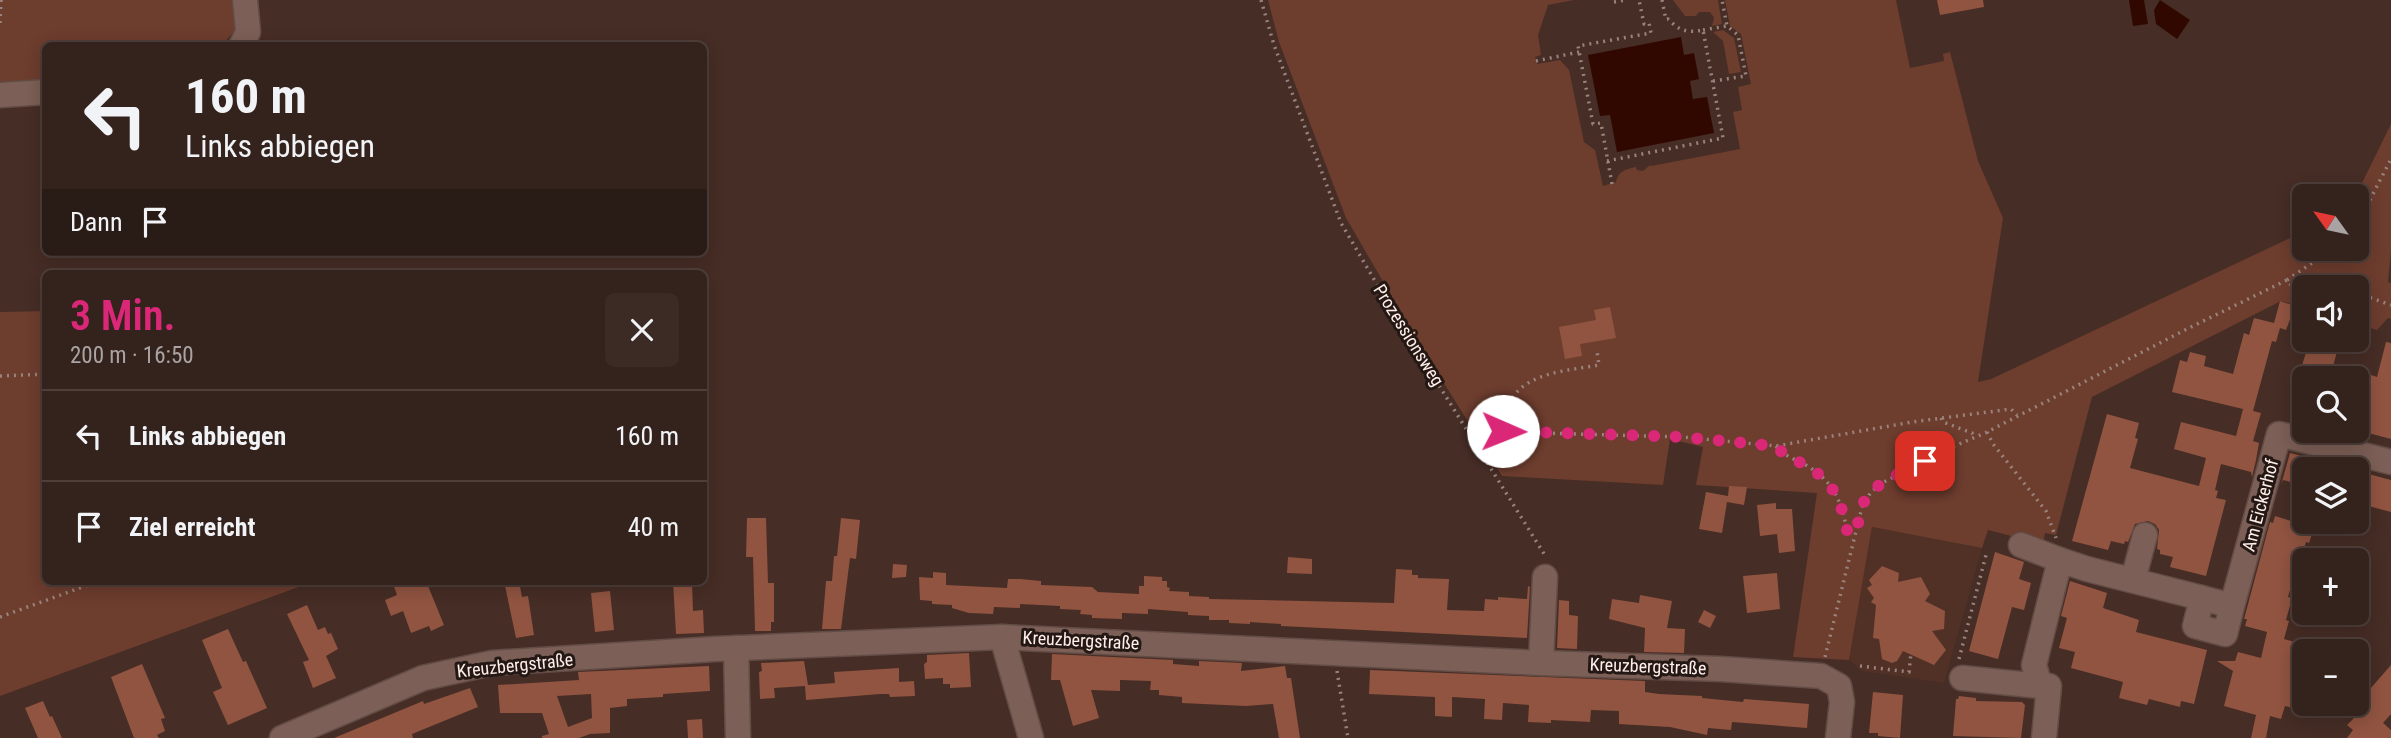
<!DOCTYPE html>
<html lang="de">
<head>
<meta charset="utf-8">
<style>
  body { margin:0; font-family:"Roboto Condensed",sans-serif; background:#3c2a25; color:#f1f3f6; height:100vh; display:flex; flex-direction:column; font-size:26px; white-space:nowrap }
  * { box-sizing:border-box; margin:0 }
  p { font-size:23px; color:#a9a4a3 }
  .icon { flex:none; width:38px; height:38px; fill:none; stroke:currentColor; stroke-width:2; stroke-linecap:round; stroke-linejoin:round }
  .map { position:relative; flex:1; overflow:hidden }
  .side { position:absolute; left:42px; top:270px; width:665px; height:315px; display:flex; flex-direction:column; background:#34221c; border-radius:10px; box-shadow:0 4px 18px #0003,0 0 0 2px #4e3f3b }
  .side>* { flex:none }
  .banner { position:absolute; left:42px; top:42px; width:665px; height:214px; border-radius:10px; box-shadow:0 4px 18px #0003,0 0 0 2px #4e3f3b; background:#34221c; color:#f1f3f6; overflow:hidden }
  .needle { width:46px; rotate:303deg }
  .fabs { position:absolute; left:2292px; top:184px; display:grid; gap:14px }
  .fabs a { display:grid; place-items:center; width:77px; height:77px; border-radius:10px; background:#34221c; box-shadow:0 4px 18px #0003,0 0 0 2px #4e3f3b; font-size:35px }
  .pin { position:absolute; display:grid; place-items:center; width:60px; height:60px; color:#fff; margin:-30px; border-radius:14px; box-shadow:0 4px 10px #0006 }
  .me { position:absolute; width:77px; margin:-38px; rotate:91deg; stroke-linejoin:round; filter:drop-shadow(0 0 5px #0008) }
  .turn { display:flex; align-items:center; gap:24px; height:147px; padding:0 28px; font-size:32px }
  .turn .icon { width:91px; height:91px; stroke-width:2.5 }
  .turn b { display:block; font-size:49px; line-height:60px }
  .then { display:flex; align-items:center; height:66px; padding:0 28px; background:#0003; gap:14px; font-size:26px }
  .round { display:grid; place-items:center; flex:none; width:74px; height:74px; border-radius:10px; background:#3c2a25 }
  .head { display:flex; align-items:center; justify-content:space-between; height:119px; padding:0 28px }
  h1 { font-size:42px; font-weight:600; line-height:52px; color:#db2777 }
  ul { padding:0; list-style:none }
  li { display:flex; align-items:center; gap:21px; height:91px; padding:0 28px; border-top:2px solid #4e3f3b }
  li div { flex:1 }
  li b { display:block; font-size:26px }
  li em { font-style:normal }
  .map>svg:first-child { display:block }
  .built { fill:#513126 }
  .green { fill:#6d3d2e }
  .water { fill:#310800 }
  .building { fill:#915441; fill-rule:evenodd }
  .lines { fill:none; stroke-linecap:round; stroke-linejoin:round }
  .minor-casing { stroke:#624c46; stroke-width:27 }
  .path { stroke:#99837c; stroke-width:3.5; stroke-dasharray:2 5; stroke-linecap:butt }
  .minor { stroke:#7c5f56; stroke-width:24 }
  .route { stroke:#db2777; stroke-width:12; stroke-dasharray:0 21.6 }
  .labels { text-anchor:middle; dominant-baseline:central; stroke-width:6; stroke-linejoin:round; paint-order:stroke }
  .street-label { font-size:18px; fill:#ffede8; stroke:#241815 }
</style>
</head>
<body>
<div class="map">
<svg width="2391" height="738" viewBox="0 0 2391 738">
  <rect width="100%" height="100%" fill="#462d25"/>
  <polygon class="built" points="1872,527 1982,548 1944,683 1862,671 1849,660"/>
  <g class="green">
    <polygon points="0,0 234,0 237,28 222,45 46,46 45,82 0,87"/>
    <path d="M1268,0h306l-26,5 -10,30 3,20 -6,2 2,7 23,-4 9,10 15,72 11,8 8,36 13,-4c2,-11 10,-13 20,-15l1,3 6,1 7,-6 1,1 89,-17 -7,-37 9,-2 -4,-23 13,-3 -10,-50 -11,-8 -5,-26h171l14,68 34,-7 -1,-7 7,-2 28,109 25,57 -25,164 13,-3 314,-148v17h52v-52h-5l11,-15 28,-57v127l-3,31 3,1v36l-3,-1 -11,12 -20,-6v-37h-52v21l-24,-7 -189,96 -36,138 -11,-2 -2,11 -55,-14 -6,18 -110,-21 -23,133 -56,-3 24,-164 -121,-8 7,-38 -33,-8 -7,46 -161,-9 -82,-131 -74,-127 -67,-176z"/>
    <polygon points="1673,0 1718,0 1722,24 1712,26 1714,18 1710,12 1699,12 1696,16 1685,16"/>
    <polygon points="1723,30 1734,38 1741,72 1729,74 1723,41 1713,32"/>
    <polygon points="45,311 46,581 315,581 0,696 0,312"/>
  </g>
  <g class="water">
    <polygon points="2129,0 2144,0 2148,24 2133,26"/>
    <polygon points="2160,0 2190,20 2177,39 2156,24 2154,10"/>
    <polygon points="1681,37 1684,55 1694,53 1699,79 1690,81 1693,99 1707,97 1714,133 1617,152 1610,115 1600,116 1588,55"/>
  </g>
  <g class="building">
    <polygon points="1937,0 1983,0 1984,7 1940,15"/>
    <polygon points="2280,301 2295,306 2286,330 2280,328 2276,342 2272,341 2253,411 2261,413 2253,441 2259,443 2256,460 2252,477 2251,472 2221,464 2215,490 2218,491 2216,498 2226,500 2206,576 2170,567 2173,557 2160,554 2160,550 2157,549 2159,530 2155,524 2148,521 2135,524 2128,542 2125,541 2124,544 2111,541 2108,550 2072,541 2107,414 2139,423 2135,438 2138,439 2130,468 2199,486 2206,458 2174,449 2181,422 2236,436 2243,409 2172,392 2180,360 2187,362 2190,352 2206,356 2204,366 2233,374 2244,333 2249,335 2254,318 2274,323"/>
    <polygon points="1610,307 1616,338 1580,344 1582,356 1565,359 1559,327 1596,320 1594,310"/>
    <polygon points="2310,340 2340,340 2330,378 2298,378"/>
    <polygon points="2386,342 2391,343 2391,439 2357,430 2371,375 2377,377"/>
    <polygon points="2290,453 2333,464 2333,469 2305,469 2305,486 2283,480 2281,485"/>
    <polygon points="2357,471 2391,480 2391,512 2357,503"/>
    <polygon points="1729,486 1747,487 1744,505 1727,502 1722,533 1699,529 1706,492 1728,496"/>
    <polygon points="1776,503 1776,509 1792,509 1795,551 1779,553 1777,534 1760,536 1757,505"/>
    <polygon points="2275,516 2314,528 2309,543 2306,542 2300,563 2298,562 2288,597 2292,598 2286,620 2289,621 2284,639 2298,643 2299,648 2305,649 2305,680 2297,709 2285,706 2281,719 2270,716 2266,738 2251,738 2256,715 2224,706 2233,671 2217,661 2235,661 2238,652 2261,658 2267,632 2245,626 2247,619 2244,619 2270,522 2273,523"/>
    <polygon points="747,518 766,518 768,583 774,583 774,622 771,622 771,631 755,631 753,557 746,557"/>
    <polygon points="841,518 860,520 856,559 850,558 841,629 822,629 826,581 832,581 834,556 837,556"/>
    <polygon points="1995,552 2024,562 2019,579 2031,583 2024,610 2012,607 1998,659 1969,651"/>
    <polygon points="1288,557 1312,559 1312,574 1287,573"/>
    <polygon points="893,564 907,565 906,577 892,578"/>
    <polygon points="1882,566 1899,573 1898,582 1921,577 1930,594 1925,601 1945,611 1944,629 1932,631 1946,650 1934,665 1903,651 1897,661 1892,663 1882,659 1879,639 1873,638 1876,605 1871,602 1874,598 1867,588 1872,585 1869,580"/>
    <polygon points="1396,569 1412,570 1412,575 1418,575 1418,578 1449,579 1447,610 1484,611 1485,599 1498,600 1498,597 1527,599 1528,586 1530,587 1527,638 1281,626 1281,624 1250,622 1250,624 1229,623 1229,620 1209,620 1209,616 1188,615 1188,612 1148,609 1148,614 1122,613 1122,619 1092,618 1092,615 1080,614 1081,610 1060,609 1060,606 1020,604 1020,608 994,607 993,614 969,613 952,608 952,605 932,604 932,601 920,600 919,577 933,578 933,572 946,573 946,585 1007,588 1008,579 1020,579 1041,581 1041,585 1092,587 1098,592 1139,594 1139,586 1144,586 1144,576 1162,577 1162,581 1167,581 1167,587 1170,588 1169,591 1189,592 1189,596 1209,597 1209,599 1394,603"/>
    <polygon points="1777,573 1780,609 1747,613 1743,576"/>
    <polygon points="392,581 426,581 444,625 431,631 429,626 411,633 403,611 391,616 385,600 397,595"/>
    <polygon points="504,581 519,581 522,597 528,596 534,635 516,638"/>
    <polygon points="673,581 692,583 693,611 703,610 704,633 676,634"/>
    <polygon points="2070,581 2107,593 2103,608 2139,620 2136,632 2207,650 2194,704 2181,701 2180,707 2149,699 2147,705 2119,698 2123,682 2071,668 2075,652 2059,648 2067,618 2061,616"/>
    <polygon points="610,591 614,630 595,632 591,593"/>
    <polygon points="1640,595 1672,601 1667,628 1685,629 1684,653 1644,652 1645,628 1609,619 1612,599 1639,603"/>
    <polygon points="1559,600 1569,601 1569,615 1578,616 1577,649 1557,648"/>
    <polygon points="307,605 318,630 325,627 328,634 331,633 338,649 326,656 336,678 313,688 303,662 309,660 287,614"/>
    <polygon points="1704,610 1716,616 1710,628 1698,622"/>
    <polygon points="228,629 243,662 246,661 249,668 267,708 228,725 213,692 222,688 202,640"/>
    <polygon points="969,653 971,687 950,688 950,684 943,684 943,678 925,679 924,664 927,662 927,655"/>
    <polygon points="1052,654 1173,660 1173,664 1199,666 1199,661 1242,663 1241,671 1285,666 1287,678 1291,678 1300,738 1279,738 1273,704 1246,706 1182,703 1182,697 1159,695 1159,690 1150,690 1151,681 1120,680 1120,691 1091,690 1099,718 1073,726 1060,680 1051,680"/>
    <polygon points="804,661 808,685 835,683 834,672 899,668 899,682 914,681 915,696 890,697 889,694 880,694 806,700 805,686 774,688 775,698 760,699 759,672 762,671 761,663"/>
    <polygon points="142,664 165,718 161,719 165,731 157,735 159,738 134,738 111,677"/>
    <polygon points="2391,665 2391,714 2383,723 2391,730 2391,738 2347,738 2353,730 2347,725 2354,718 2349,713"/>
    <path d="M709,666l1,25 -47,3v3l-36,2v7l-17,2v25l-20,1 -11,4h-37v-2l7,-2 -7,-21h-42l-2,-28 81,-5 -1,-8zM591,694l1,24 -24,9 -11,-31z"/>
    <polygon points="1370,670 1645,681 1645,692 1659,694 1702,696 1702,698 1743,702 1744,699 1809,704 1807,728 1732,722 1731,730 1708,728 1707,735 1670,727 1619,724 1619,711 1591,710 1590,722 1551,720 1551,723 1528,722 1529,705 1503,703 1502,720 1484,719 1485,699 1452,697 1452,717 1435,716 1435,697 1369,694"/>
    <polygon points="470,688 478,707 412,734 413,738 334,738 423,701 424,704"/>
    <polygon points="1873,692 1903,695 1900,738 1878,736 1878,733 1869,733"/>
    <polygon points="1959,696 1976,698 1976,701 2022,702 2025,705 2021,738 1953,736 1956,699 1958,699"/>
    <polygon points="43,701 50,717 52,716 62,738 38,738 25,708"/>
    <polygon points="702,719 703,738 688,738 687,720"/>
  </g>
  <g class="lines">
    <defs>
      <g id="minor">
        <polyline points="241,46 248,32 245,0"/>
        <polyline points="0,95 46,92"/>
        <polyline points="2021,545 2060,560"/>
        <polyline points="2133,580 2145,535"/>
        <polyline points="2232,606 2202,598 2195,626 2225,634 2232,606 2279,434 2391,462"/>
        <polyline points="1002,637 1031,738"/>
        <polyline points="736,648 738,738"/>
        <polyline points="1541,663 1545,577"/>
        <polyline points="1962,678 2040,686"/>
        <polyline points="282,738 423,678 492,663 715,649 1002,637 1541,663 1721,669 1821,676 1839,686 1842,702 1838,738"/>
        <polyline points="2044,738 2049,686 2040,686 2034,665 2060,560 2087,569 2202,598"/>
      </g>
    </defs>
    <use href="#minor" class="minor-casing"/>
    <g class="path">
      <polyline points="1261,0 1274,45 1341,223 1392,310 1546,557"/>
      <polyline points="1662,0 1666,20"/>
      <polyline points="1614,2 1626,0"/>
      <polyline points="0,23 1,0"/>
      <polyline points="1703,30 1727,26"/>
      <polyline points="1536,61 1579,52"/>
      <polyline points="1713,81 1746,76 1738,35 1727,26 1722,0"/>
      <path d="M1607,161l116,-23 -20,-108c-17,3 -23,1 -35,-11l-4,1"/>
      <polyline points="1612,184 1601,123 1593,124 1578,46 1651,33 1649,23 1644,24 1639,0"/>
      <polyline points="2357,225 2391,159"/>
      <polyline points="2287,280 2334,248"/>
      <polyline points="2357,293 2391,305"/>
      <polyline points="0,376 46,374"/>
      <polyline points="1941,418 1943,422 1972,433 1975,437"/>
      <polyline points="1469,431 1682,437 1776,446 1912,422 2011,409 2017,415"/>
      <path d="M1503,431c2,-7 2,-15 4,-22 12,-37 60,-38 92,-44l-2,-14"/>
      <polyline points="1987,432 1993,444 2046,511 2056,538"/>
      <path d="M1776,446c7,9 18,13 28,18 29,17 36,33 43,66l9,4"/>
      <polyline points="0,617 99,581"/>
      <polyline points="1825,657 1862,507 1871,492 1882,483 1948,449 1987,432 2185,330 2287,280 2290,284 2319,284 2333,287"/>
      <polyline points="1959,659 1986,555"/>
      <polyline points="1860,666 1909,672 1911,653"/>
      <polyline points="1337,671 1348,738"/>
    </g>
    <use href="#minor" class="minor"/>
  </g>
  <g class="lines">
    <path class="route" d="M1503,431l179,6 94,9c7,9 18,13 27,18 30,17 37,33 44,66l9,4c2,-9 3,-19 6,-28 11,-25 41,-33 63,-45"/>
  </g>
  <g class="labels">
    <g class="street-label">
      <text transform="translate(1409 335) rotate(58)">Prozessionsweg</text>
      <text transform="translate(2260 505) rotate(-75)">Am Eickerhof</text>
      <text transform="translate(1081 640) rotate(3)">Kreuzbergstraße</text>
      <text transform="translate(515 665) rotate(-6)">Kreuzbergstraße</text>
      <text transform="translate(1648 666) rotate(2)">Kreuzbergstraße</text>
    </g>
  </g>
</svg>
<div class="fabs">
<a><svg class="needle" viewBox="-14 -14 28 28"><path d="M0-13l5 13h-10z" fill="#e53935"/><path d="M0 13l5-13h-10z" fill="#a9a4a3"/></svg></a>
<a><svg class="icon" aria-label="sound" viewBox="0 0 24 24"><path d="M4 9h4l5-4v14l-5-4H4zM17 9q2 3 0 6"/></svg></a>
<a><svg class="icon" aria-label="search" viewBox="0 0 24 24"><circle cx="10" cy="10" r="6"/><path d="M15 15l6 6"/></svg></a>
<a><svg class="icon" aria-label="layers" viewBox="0 0 24 24"><path d="M12 4l9 5-9 5-9-5zM3 14l9 5 9-5"/></svg></a>
<a>+</a>
<a>−</a>
</div>
<div class="pin" style="left:1925px;top:461px;background:#d93025"><svg class="icon" aria-label="arrive" viewBox="0 0 24 24"><path d="M6 21V4h12l-3 4 3 4H6"/></svg></div>
<svg class="me" style="left:1503px;top:431px" viewBox="-20 -20 40 40"><circle r="19" fill="#fff"/><path d="M0-13L10 11 0 6-10 11z" fill="#db2777"/></svg>
<div class="banner">
<div class="turn"><svg class="icon" aria-label="left" viewBox="0 0 24 24"><path d="M17 20v-9H6M10 6l-5 5 5 5"/></svg><div><b>160 m</b>Links abbiegen</div></div>
<div class="then">Dann<svg class="icon" aria-label="arrive" viewBox="0 0 24 24"><path d="M6 21V4h12l-3 4 3 4H6"/></svg></div>
</div>
<section class="side">
<div class="head"><div><h1>3 Min.</h1><p>200 m · 16:50</p></div><a class="round"><svg class="icon" aria-label="close" viewBox="0 0 24 24"><path d="M6 6l12 12M18 6L6 18"/></svg></a></div>
<ul>
<li><svg class="icon" aria-label="left" viewBox="0 0 24 24"><path d="M17 20v-9H6M10 6l-5 5 5 5"/></svg><div><b>Links abbiegen</b></div><em>160 m</em></li>
<li><svg class="icon" aria-label="arrive" viewBox="0 0 24 24"><path d="M6 21V4h12l-3 4 3 4H6"/></svg><div><b>Ziel erreicht</b></div><em>40 m</em></li>
</ul>
</section>
</div>
</body>
</html>
